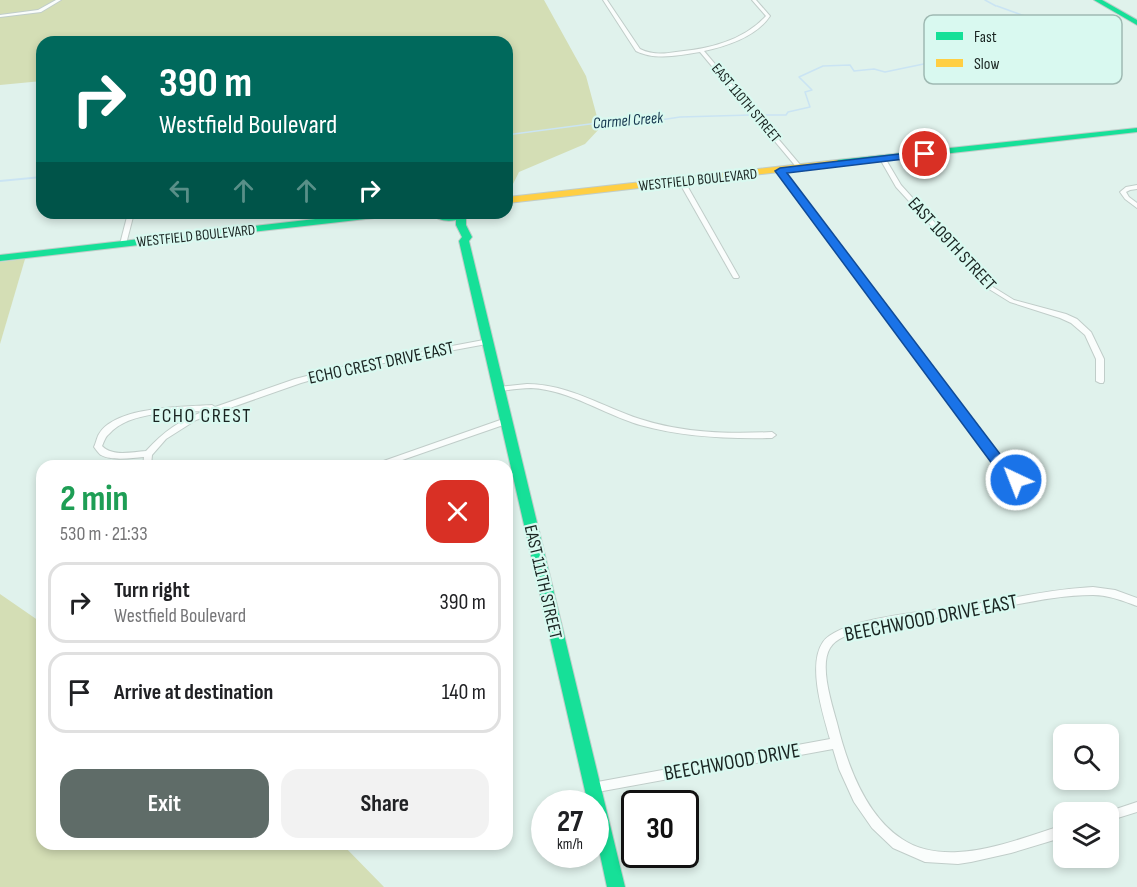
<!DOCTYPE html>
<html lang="en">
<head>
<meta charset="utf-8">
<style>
  body { margin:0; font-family:"Sofia Sans Condensed",sans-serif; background:#f2f2f2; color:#202124; height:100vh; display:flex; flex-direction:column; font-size:22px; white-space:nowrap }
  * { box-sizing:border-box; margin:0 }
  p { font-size:20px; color:#757577 }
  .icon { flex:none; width:33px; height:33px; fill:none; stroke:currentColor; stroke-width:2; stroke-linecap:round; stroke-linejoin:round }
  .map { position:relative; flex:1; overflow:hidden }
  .sheet { position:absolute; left:36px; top:460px; width:477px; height:390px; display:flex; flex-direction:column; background:#fff; border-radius:18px; box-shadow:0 3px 9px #0003 }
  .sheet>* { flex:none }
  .banner { position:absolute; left:36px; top:36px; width:477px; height:183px; border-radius:18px; box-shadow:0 3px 9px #0003; background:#00695c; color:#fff; overflow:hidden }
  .buttons { position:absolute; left:1053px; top:724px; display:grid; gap:12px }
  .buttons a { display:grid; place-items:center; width:66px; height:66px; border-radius:12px; background:#fff; box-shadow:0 3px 9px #0003; font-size:30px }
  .speed { position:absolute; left:531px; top:790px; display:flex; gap:12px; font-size:30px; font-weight:700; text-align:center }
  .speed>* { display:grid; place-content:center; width:78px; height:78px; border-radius:50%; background:#fff; box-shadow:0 3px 9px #0003; line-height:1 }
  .speed small { font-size:15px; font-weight:400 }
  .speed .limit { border:3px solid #111; border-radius:9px; background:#fff; color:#111 }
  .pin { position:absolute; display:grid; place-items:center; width:51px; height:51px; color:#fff; margin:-26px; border:3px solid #fff; border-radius:50%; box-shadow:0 2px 6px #0007 }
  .me { position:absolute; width:66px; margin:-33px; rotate:317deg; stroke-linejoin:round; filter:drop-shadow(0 0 4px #0008) }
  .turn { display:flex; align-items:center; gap:21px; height:126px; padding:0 24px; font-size:27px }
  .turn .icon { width:78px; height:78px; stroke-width:2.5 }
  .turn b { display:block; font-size:42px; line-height:51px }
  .lanes { display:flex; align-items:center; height:57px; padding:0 24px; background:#0003; justify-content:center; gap:30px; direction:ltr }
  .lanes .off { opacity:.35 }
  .round { display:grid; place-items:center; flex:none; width:63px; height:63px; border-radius:18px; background:#f2f2f2 }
  .overview { display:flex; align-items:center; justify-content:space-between; height:102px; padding:0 24px }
  h1 { font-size:36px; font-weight:700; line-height:45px; color:#1e9e55 }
  .button { display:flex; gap:12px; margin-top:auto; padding:12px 24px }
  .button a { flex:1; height:69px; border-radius:18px; background:#5f6c68; color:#fff; font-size:24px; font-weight:700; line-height:69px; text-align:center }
  .button a+a { background:#f2f2f2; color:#202124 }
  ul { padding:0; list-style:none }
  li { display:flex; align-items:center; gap:18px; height:81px; margin:0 12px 9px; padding:0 12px; border:3px solid #e0e0e0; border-radius:18px }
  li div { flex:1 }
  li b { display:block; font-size:22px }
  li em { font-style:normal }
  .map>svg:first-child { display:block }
  .green { fill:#d4deb5 }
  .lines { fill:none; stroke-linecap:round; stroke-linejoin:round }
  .stream-far1 { stroke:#cae4f3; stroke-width:1.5 }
  .stream { stroke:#cae4f3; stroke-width:2 }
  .street-casing { stroke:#c0cdc9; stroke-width:2 }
  .fast-casing { stroke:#c0cdc9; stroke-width:2 }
  .slow-casing { stroke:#c0cdc9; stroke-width:2 }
  .street { fill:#fafdfc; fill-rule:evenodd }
  .fast { fill:#16e098; fill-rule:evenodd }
  .slow { fill:#ffcf43; fill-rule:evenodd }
  .route { fill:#1a73e8; stroke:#114b97; stroke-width:1.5 }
  .labels { text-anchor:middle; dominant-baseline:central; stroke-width:4.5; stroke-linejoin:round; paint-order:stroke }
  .far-street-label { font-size:15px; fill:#192421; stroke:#d9f9f0 }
  .far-water-label { font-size:16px; font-style:italic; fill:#16374f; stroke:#d9f9f0 }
  .street-label { font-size:18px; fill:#192421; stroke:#d9f9f0 }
  .neighbourhood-label { font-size:20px; letter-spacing:1.5px; fill:#192421; stroke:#d9f9f0 }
  .near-street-label { font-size:21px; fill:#192421; stroke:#d9f9f0 }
  .key { fill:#d9f9f0; stroke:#9fb9b2; stroke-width:1.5 }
  .key-label { font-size:16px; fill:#192421 }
</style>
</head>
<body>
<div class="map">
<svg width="1137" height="887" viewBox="0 0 1137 887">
  <rect width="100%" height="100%" fill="#e0f2ec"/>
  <g class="green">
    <polygon points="0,0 544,0 586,76 600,128 585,144 519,172 513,184 507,184 507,42 42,42 42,81 0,85"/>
    <polygon points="25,259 0,344 0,262"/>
    <polygon points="0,594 42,623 42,844 343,845 384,887 0,887"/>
  </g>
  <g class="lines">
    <g class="stream-far1">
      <polyline points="985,0 996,6"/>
      <polyline points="997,6 1041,22 1064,26 1067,30 1062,38 1075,49 1079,57 1033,64 1017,70 997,66"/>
      <polyline points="763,115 786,115 788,112 810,107 805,92 812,90 799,77 823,66 850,65 854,71 874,69 885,72 967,55 978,63"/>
      <polyline points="507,135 628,119 654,121 680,117 751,115"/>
    </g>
    <polyline class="stream" points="0,181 42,177"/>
    <defs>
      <g id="street">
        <polygon points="56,0 61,0 41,12 0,17 0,15 38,10"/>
        <path d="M603,0h4l33,49c12,6 24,5 36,3 33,-3 67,-11 90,-36l-14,-16h4l14,16c-14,21 -43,30 -66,35l98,116v2h-4l-98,-117c-21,3 -44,9 -64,-1z"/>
        <polygon points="881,158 885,158 901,185 993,287 1014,300 1066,314 1077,319 1091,332 1104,359 1104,381 1103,383 1100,383 1096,381 1096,359 1085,335 1071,323 1060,318 1010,302 989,289 896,187 880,159"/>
        <polygon points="778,170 782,170 1001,459 1018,478 1019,480 1018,482 1012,482 995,463 778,172"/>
        <polygon points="682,180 685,182 739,277 738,278 734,278 733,277 679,182"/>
        <polygon points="1137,185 1137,189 1130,190 1126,192 1129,197 1137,203 1137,208 1125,199 1120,192 1126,187"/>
        <polygon points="128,213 134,213 126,244 123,246 120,244"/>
        <path d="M489,339l4,2 -1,2 -146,27 -45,13 -105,37 -30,19 -14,16 -1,11h-8l1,-9c-12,1 -33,4 -43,-2 -2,-1 -6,-7 -7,-8 2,-4 3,-10 5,-13 17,-28 84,-27 113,-29l3,2 80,-28 51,-13zM205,411c-25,9 -42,21 -59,40 -14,1 -33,6 -44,-5 2,-4 3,-9 7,-12 20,-23 68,-22 96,-23z"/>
        <path d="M527,384c41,0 76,23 113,35 43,14 88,15 132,13l4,3 -4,3c-45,1 -89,-1 -132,-13 -37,-11 -70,-35 -109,-37 -11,0 -21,2 -32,3l-4,-2 4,-2z"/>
        <polygon points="506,418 510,421 509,423 385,466 374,466 375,464"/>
        <path d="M1093,587l22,3 22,8v8c-14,-5 -28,-11 -44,-11 -41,0 -80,11 -120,18 -38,6 -76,7 -112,18 -11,3 -25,7 -31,17 -11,18 2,56 7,75 10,41 28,92 65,116 16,11 37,14 56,13 33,-1 73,-17 106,-27v12l-53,16 -40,9 -13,2 -33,-2 -32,-14 -21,-20 -18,-26 -15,-33 -6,-20 -241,44 -4,-1 -2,-4 2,-4 4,-1 238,-44c-7,-25 -23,-74 -7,-97 19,-26 120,-32 153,-38 39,-6 77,-15 117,-17z"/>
        <polygon points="1137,802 1137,812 1108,821 1108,813 1104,813"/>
      </g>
      <g id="fast">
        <polygon points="1094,0 1102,0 1137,20 1137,25"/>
        <polygon points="1137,128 1137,132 837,166 833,163 837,160"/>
        <polygon points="368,213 396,213 392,216 0,261 0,255"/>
        <path d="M430,213c7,0 13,3 19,3 7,0 13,-3 20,-3l-3,4v8l6,12 -3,4 156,646h-18l-11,-51v-32h-8l-129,-563 3,-4 -6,-12v-5c-10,2 -19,0 -26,-7z"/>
      </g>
      <polygon id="slow" points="837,160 841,163 840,165 507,203 507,197"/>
    </defs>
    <use href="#street" class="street-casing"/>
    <use href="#fast" class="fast-casing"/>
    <use href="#slow" class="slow-casing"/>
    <use href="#street" class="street"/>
    <use href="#fast" class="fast"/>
    <use href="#slow" class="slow"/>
  </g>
  <path class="route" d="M925,151l5,3 -1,2 -142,17 216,285 18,18 2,4 -2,3c-13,4 -21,-10 -28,-18l-218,-294 5,-3z"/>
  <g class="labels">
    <g class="far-street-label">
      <text transform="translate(746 103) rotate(50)">EAST 110TH STREET</text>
      <text transform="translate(698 180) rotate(-6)">WESTFIELD BOULEVARD</text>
      <text transform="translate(196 236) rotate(-6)">WESTFIELD BOULEVARD</text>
    </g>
    <g class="far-water-label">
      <text transform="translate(628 121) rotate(-5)">Carmel Creek</text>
    </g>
    <g class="street-label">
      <text transform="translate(952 244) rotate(47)">EAST 109TH STREET</text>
      <text transform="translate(381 363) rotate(-12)">ECHO CREST DRIVE EAST</text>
      <text transform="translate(543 582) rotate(77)">EAST 111TH STREET</text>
    </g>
    <g class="neighbourhood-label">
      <text x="202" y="416">ECHO CREST</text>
    </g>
    <g class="near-street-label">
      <text transform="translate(931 618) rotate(-11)">BEECHWOOD DRIVE EAST</text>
      <text transform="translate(732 762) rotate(-10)">BEECHWOOD DRIVE</text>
    </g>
  </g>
  <rect x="924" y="15" width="198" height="69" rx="9" class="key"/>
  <rect x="936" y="32" width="27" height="8" fill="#16e098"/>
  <rect x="936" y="59" width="27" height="8" fill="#ffcf43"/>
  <g class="key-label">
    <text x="974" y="42">Fast</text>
    <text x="974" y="69">Slow</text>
  </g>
</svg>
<div class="buttons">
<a><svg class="icon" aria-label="search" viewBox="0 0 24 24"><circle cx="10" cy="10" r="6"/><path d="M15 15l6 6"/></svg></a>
<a><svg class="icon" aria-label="layers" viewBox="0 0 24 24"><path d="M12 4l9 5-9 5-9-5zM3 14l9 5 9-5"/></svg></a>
</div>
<div class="speed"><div>27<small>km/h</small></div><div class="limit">30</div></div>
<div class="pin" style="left:925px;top:154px;background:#d93025"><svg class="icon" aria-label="arrive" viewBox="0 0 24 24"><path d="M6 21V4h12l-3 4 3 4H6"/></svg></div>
<svg class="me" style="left:1016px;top:480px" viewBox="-20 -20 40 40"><circle r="17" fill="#1a73e8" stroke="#fff" stroke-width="3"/><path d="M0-11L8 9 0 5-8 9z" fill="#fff"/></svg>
<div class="banner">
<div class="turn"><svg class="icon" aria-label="right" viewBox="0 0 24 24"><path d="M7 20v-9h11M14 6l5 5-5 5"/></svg><div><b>390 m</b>Westfield Boulevard</div></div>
<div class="lanes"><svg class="icon off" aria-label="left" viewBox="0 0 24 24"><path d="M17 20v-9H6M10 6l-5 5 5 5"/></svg><svg class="icon off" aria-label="ahead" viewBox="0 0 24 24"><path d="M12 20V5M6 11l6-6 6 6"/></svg><svg class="icon off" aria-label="ahead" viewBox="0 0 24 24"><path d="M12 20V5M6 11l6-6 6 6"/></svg><svg class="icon" aria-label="right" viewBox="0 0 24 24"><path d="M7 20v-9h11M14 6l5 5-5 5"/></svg></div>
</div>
<section class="sheet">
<div class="overview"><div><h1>2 min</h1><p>530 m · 21:33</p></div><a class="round" style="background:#d93025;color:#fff"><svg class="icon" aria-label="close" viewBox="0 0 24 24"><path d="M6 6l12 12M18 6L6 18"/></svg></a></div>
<ul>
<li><svg class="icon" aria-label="right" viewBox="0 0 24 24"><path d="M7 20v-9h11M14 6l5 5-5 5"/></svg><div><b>Turn right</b><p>Westfield Boulevard</p></div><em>390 m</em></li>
<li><svg class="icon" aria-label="arrive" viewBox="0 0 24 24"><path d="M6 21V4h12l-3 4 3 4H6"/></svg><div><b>Arrive at destination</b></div><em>140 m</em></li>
</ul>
<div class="button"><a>Exit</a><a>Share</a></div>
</section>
</div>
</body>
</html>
